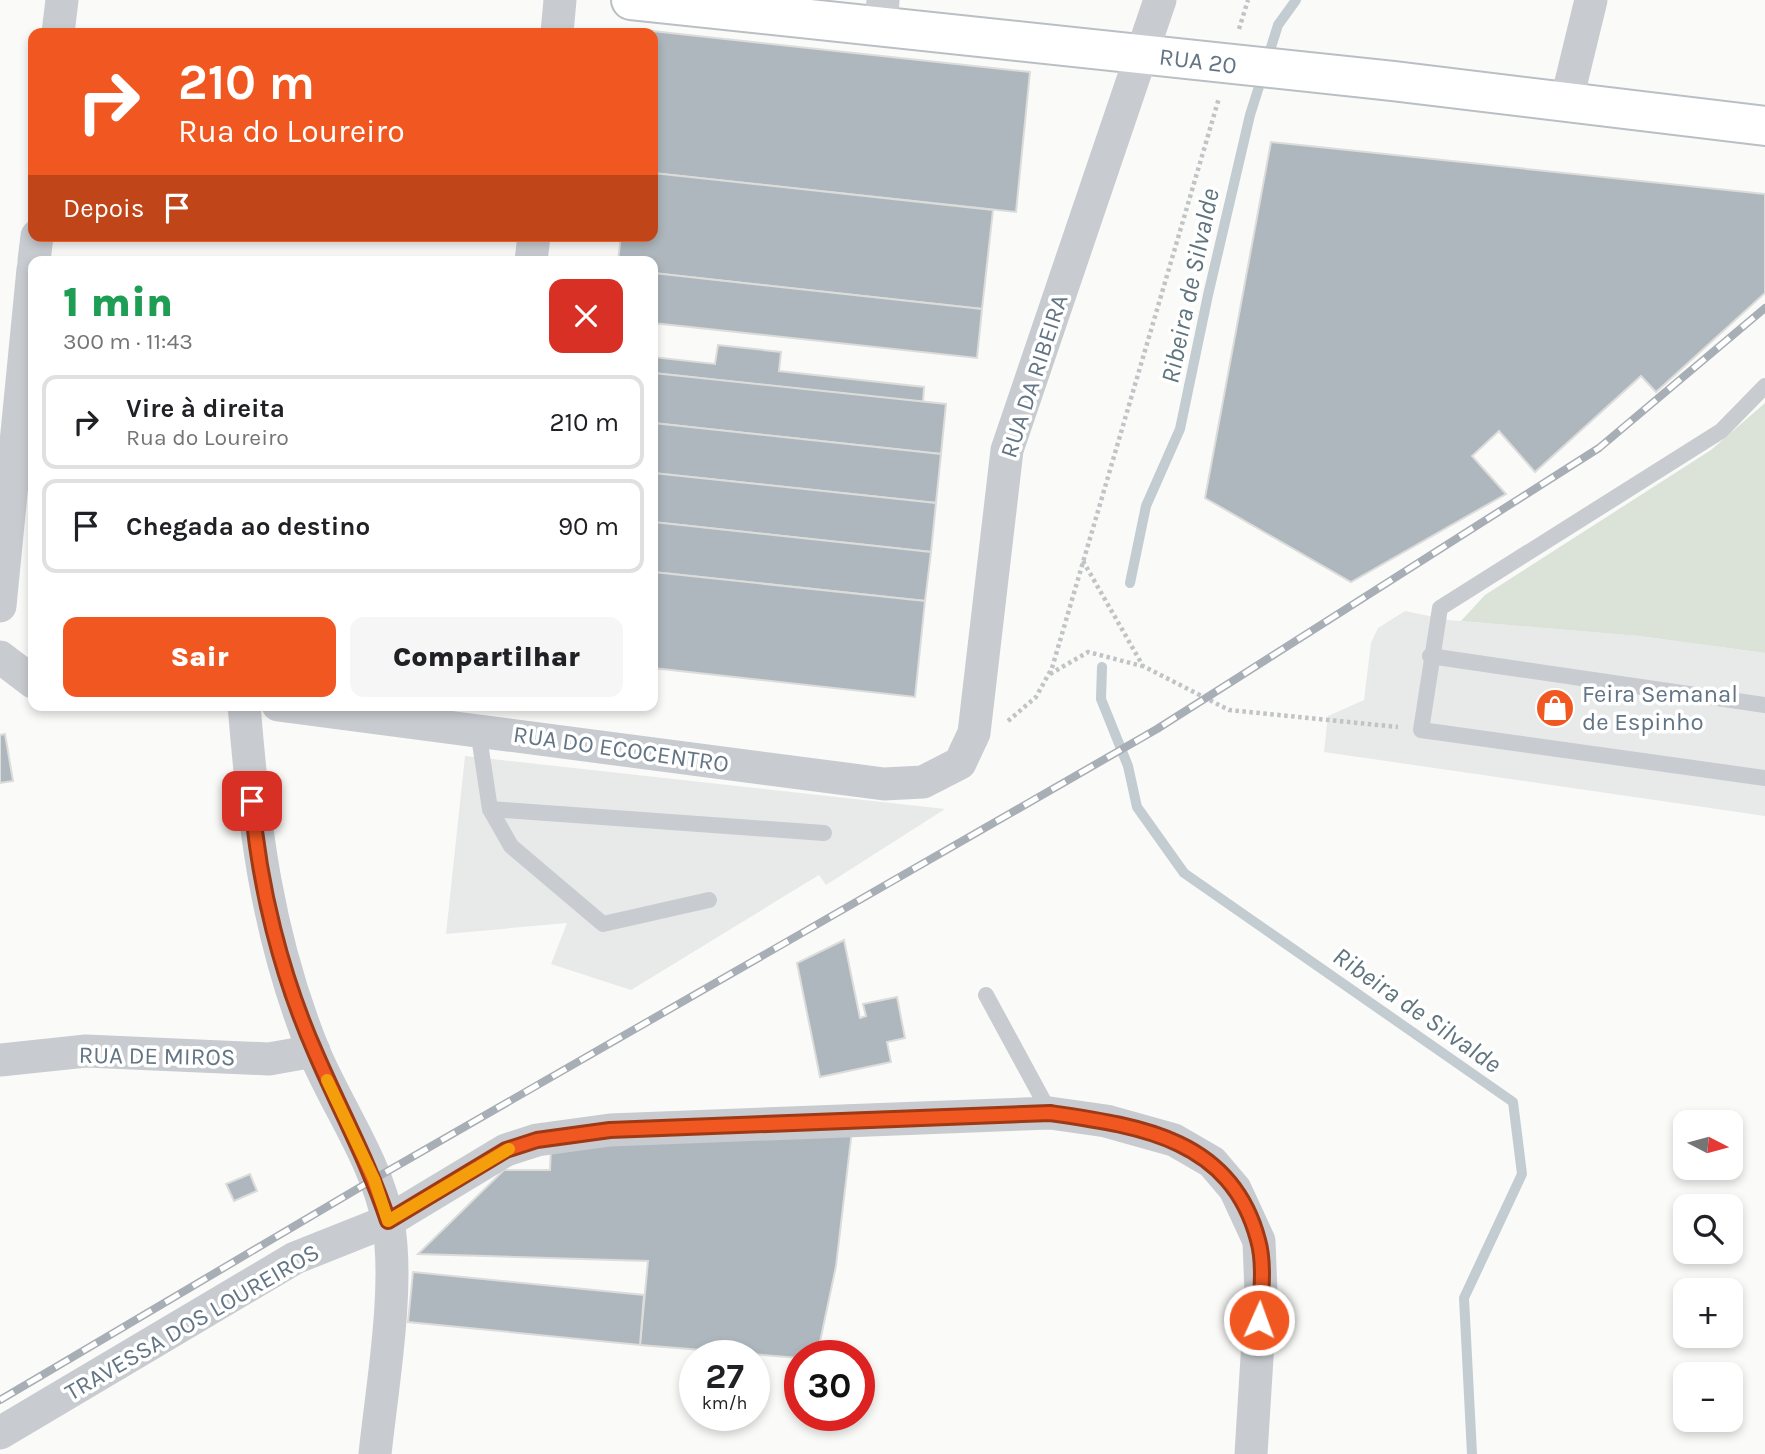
<!DOCTYPE html>
<html lang="pt">
<head>
<meta charset="utf-8">
<style>
  body { margin:0; font-family:Karla,sans-serif; background:#f6f6f6; color:#202124; height:100vh; display:flex; flex-direction:column; font-size:26px; white-space:nowrap }
  * { box-sizing:border-box; margin:0 }
  p { font-size:23px; color:#757577 }
  .icon { flex:none; width:38px; height:38px; fill:none; stroke:currentColor; stroke-width:2; stroke-linecap:round; stroke-linejoin:round }
  .map { position:relative; flex:1; overflow:hidden }
  .sheet { position:absolute; left:28px; top:256px; width:630px; height:455px; display:flex; flex-direction:column; background:#fff; border-radius:14px; box-shadow:0 4px 10px #0003 }
  .sheet>* { flex:none }
  .banner { position:absolute; left:28px; top:28px; width:630px; height:214px; border-radius:14px; box-shadow:0 4px 10px #0003; background:#f15821; color:#fff; overflow:hidden }
  .needle { width:46px; rotate:96deg }
  .buttons { position:absolute; left:1673px; top:1110px; display:grid; gap:14px }
  .buttons a { display:grid; place-items:center; width:70px; height:70px; border-radius:14px; background:#fff; box-shadow:0 4px 10px #0003; font-size:35px }
  .speed { position:absolute; left:679px; top:1340px; display:flex; gap:14px; font-size:35px; font-weight:700; text-align:center }
  .speed>* { display:grid; place-content:center; width:91px; height:91px; border-radius:50%; background:#fff; box-shadow:0 4px 10px #0003; line-height:1 }
  .speed small { font-size:18px; font-weight:400 }
  .speed .limit { border:10px solid #d22; background:#fff; color:#111 }
  .pin { position:absolute; display:grid; place-items:center; width:60px; height:60px; color:#fff; margin:-30px; border-radius:14px; box-shadow:0 4px 10px #0006 }
  .me { position:absolute; width:77px; margin:-38px; rotate:2deg; stroke-linejoin:round; filter:drop-shadow(0 0 5px #0008) }
  .turn { display:flex; align-items:center; gap:24px; height:147px; padding:0 35px; font-size:32px }
  .turn .icon { width:91px; height:91px; stroke-width:2.5 }
  .turn b { display:block; font-size:49px; line-height:60px }
  .then { display:flex; align-items:center; height:66px; padding:0 35px; background:#0003; gap:14px; font-size:26px }
  .round { display:grid; place-items:center; flex:none; width:74px; height:74px; border-radius:14px; background:#f6f6f6 }
  .summary { display:flex; align-items:center; justify-content:space-between; height:119px; padding:0 35px }
  h1 { font-size:42px; font-weight:800; line-height:52px; color:#1e9e55 }
  .primary-button { display:flex; gap:14px; margin-top:auto; padding:14px 35px }
  .primary-button a { flex:1; height:80px; border-radius:14px; background:#f15821; color:#fff; font-size:28px; font-weight:800; line-height:80px; text-align:center }
  .primary-button a+a { background:#f6f6f6; color:#202124 }
  ul { padding:0; list-style:none }
  li { display:flex; align-items:center; gap:21px; height:94px; margin:0 14px 10px; padding:0 21px; border:4px solid #e0e0e0; border-radius:14px }
  li div { flex:1 }
  li b { display:block; font-size:26px }
  li em { font-style:normal }
  .map>svg:first-child { display:block }
  .built { fill:#e8e9e9 }
  .green { fill:#dbe2d8 }
  .lines { fill:none; stroke-linecap:round; stroke-linejoin:round }
  .stream { stroke:#c2ccd1; stroke-width:10 }
  .building { fill:#aeb7bd; stroke:#dcdcda; stroke-width:2 }
  .secondary-casing { stroke:#babfc4; stroke-width:42 }
  .path { stroke:#c1c4c6; stroke-width:4.5; stroke-dasharray:3.5 3.5; stroke-linecap:butt }
  .lane { stroke:#c8ccd0; stroke-width:16 }
  .street { stroke:#c8ccd0; stroke-width:33 }
  .secondary { stroke:#fff; stroke-width:38 }
  .rail-casing { stroke:#a8aeb5; stroke-width:8 }
  .rail { stroke:#fff; stroke-width:5; stroke-dasharray:16; stroke-linecap:butt }
  .route-casing { stroke:#9d3915; stroke-width:18 }
  .route { stroke:#f15821; stroke-width:12 }
  .slow { stroke:#f59e0b; stroke-width:12 }
  .labels { text-anchor:middle; dominant-baseline:central; stroke-width:7; stroke-linejoin:round; paint-order:stroke }
  .street-label { font-size:24px; fill:#637585; stroke:#fff }
  .poi-label { font-size:24px; fill:#637585; stroke:#fff; text-anchor:start }
  .water-label { font-size:26px; font-style:italic; fill:#5e747e; stroke:#fff }
</style>
</head>
<body>
<div class="map">
<svg width="1765" height="1454" viewBox="0 0 1765 1454">
  <rect width="100%" height="100%" fill="#fafaf8"/>
  <g class="built">
    <polygon points="1405,611 1448,620 1639,636 1765,653 1765,816 1324,752 1328,716 1364,700 1371,643 1378,628"/>
    <polygon points="465,756 945,809 826,885 819,875 631,990 551,964 567,923 446,934"/>
  </g>
  <polygon class="green" points="1765,403 1765,653 1639,636 1461,621 1485,595 1711,450"/>
  <g class="lines">
    <g class="stream">
      <polyline points="1267,60 1278,25 1296,0"/>
      <polyline points="1130,583 1146,506 1180,429 1208,295 1250,115 1263,74"/>
      <polyline points="1102,667 1101,699 1128,766 1137,807 1184,873 1513,1102 1522,1174 1464,1298 1472,1454"/>
    </g>
  </g>
  <g class="building">
    <polygon points="643,30 1030,72 1016,212 653,173 653,33 643,33"/>
    <polygon points="1271,142 1765,194 1765,293 1656,392 1641,376 1535,472 1499,431 1472,456 1506,494 1351,582 1205,498"/>
    <polygon points="653,173 993,210 982,309 653,273 653,261 618,261 621,236 653,236"/>
    <polygon points="653,273 982,309 977,358 653,323"/>
    <polygon points="718,345 781,352 779,371 924,387 923,402 653,373 653,357 715,364"/>
    <polygon points="653,373 946,404 941,454 653,423"/>
    <polygon points="653,423 941,454 936,503 653,473"/>
    <polygon points="653,473 936,503 931,552 653,522"/>
    <polygon points="653,522 931,552 925,601 653,572"/>
    <polygon points="653,572 925,601 915,697 653,668"/>
    <polygon points="5,734 13,781 0,783 0,735"/>
    <polygon points="844,940 860,1018 866,1016 863,1004 897,997 905,1038 887,1042 891,1062 820,1077 797,963"/>
    <polygon points="852,1130 836,1266 817,1356 800,1358 640,1345 648,1261 418,1254 504,1170 550,1170 551,1146"/>
    <polygon points="250,1174 257,1191 234,1201 226,1184"/>
    <polygon points="413,1272 644,1295 640,1345 408,1322"/>
  </g>
  <g class="lines">
    <defs>
      <polyline id="secondary" points="631,0 1393,81 1765,126"/>
    </defs>
    <use href="#secondary" class="secondary-casing"/>
    <g class="path">
      <polyline points="1239,29 1248,0"/>
      <polyline points="1083,561 1143,666 1229,710 1398,727"/>
      <polyline points="1050,674 1088,652 1142,666"/>
      <polyline points="1008,721 1036,697 1052,668 1219,98"/>
    </g>
    <g class="lane">
      <polyline points="1765,386 1721,431 1440,608 1421,730 1765,778"/>
      <polyline points="1430,656 1765,705"/>
      <polyline points="478,730 490,809 511,846 603,924 709,900"/>
      <polyline points="490,809 824,833"/>
      <polyline points="986,995 1050,1113"/>
    </g>
    <g class="street">
      <polyline points="881,27 883,0"/>
      <polyline points="58,33 62,0"/>
      <polyline points="557,33 560,0"/>
      <polyline points="1566,103 1591,0"/>
      <polyline points="34,261 37,236"/>
      <polyline points="531,261 534,236"/>
      <polyline points="0,606 33,269"/>
      <polyline points="0,657 33,682"/>
      <path d="M244,705c10,123 23,231 70,347 23,55 63,110 74,170 12,64 -6,165 -13,232"/>
      <polyline points="278,705 884,784 923,782 960,763 974,733 1007,450 1160,0"/>
      <polyline points="0,1060 86,1051 269,1059 314,1051"/>
      <polyline points="0,1433 295,1258 388,1221 506,1150 537,1140 610,1130 1050,1113 1106,1121 1174,1140 1212,1162 1235,1189 1259,1241 1261,1293 1251,1454"/>
    </g>
    <use href="#secondary" class="secondary"/>
    <defs>
      <polyline id="rail" points="0,1400 374,1179 1157,729 1599,448 1765,308"/>
    </defs>
    <use href="#rail" class="rail-casing"/>
    <use href="#rail" class="rail"/>
  </g>
  <g class="lines">
    <defs>
      <path id="route" d="M252,801c7,85 29,174 64,253 24,56 53,109 72,167l118,-71 31,-10 73,-10 440,-17c89,13 181,25 208,127 7,24 3,56 1,80"/>
    </defs>
    <use href="#route" class="route-casing"/>
    <use href="#route" class="route"/>
    <polyline class="slow" points="327,1080 374,1179 388,1221 509,1149"/>
  </g>
  <defs>
    <symbol id="shop-disc" viewBox="-11 -11 22 22"><circle r="9.5" fill="#f15821" stroke="#fff"/><path d="M-5-2.5h2.3a2.7 3.5 0 0 1 5.4 0H5L5.5 6h-11ZM-1.5-2.5h3a1.5 2.3 0 0 0-3 0Z" fill="#fff"/></symbol>
  </defs>
  <g fill-rule="evenodd">
    <use href="#shop-disc" x="1533" y="686" width="44" height="44"/>
  </g>
  <g class="labels">
    <g class="street-label">
      <text transform="translate(1198 61) rotate(7)">RUA 20</text>
      <text transform="translate(1034 376) rotate(-72)">RUA DA RIBEIRA</text>
      <text transform="translate(621 749) rotate(8)">RUA DO ECOCENTRO</text>
      <text transform="translate(157 1056) rotate(1)">RUA DE MIROS</text>
      <text transform="translate(192 1322) rotate(-30)">TRAVESSA DOS LOUREIROS</text>
    </g>
    <g class="poi-label">
      <text x="1582" y="694">Feira Semanal<tspan x="1582" dy="28">de Espinho</tspan></text>
    </g>
    <g class="water-label">
      <text transform="translate(1190 286) rotate(-78)">Ribeira de Silvalde</text>
      <text transform="translate(1417 1010) rotate(35)">Ribeira de Silvalde</text>
    </g>
  </g>
</svg>
<div class="buttons">
<a><svg class="needle" viewBox="-14 -14 28 28"><path d="M0-13l5 13h-10z" fill="#e53935"/><path d="M0 13l5-13h-10z" fill="#757577"/></svg></a>
<a><svg class="icon" aria-label="search" viewBox="0 0 24 24"><circle cx="10" cy="10" r="6"/><path d="M15 15l6 6"/></svg></a>
<a>+</a>
<a>−</a>
</div>
<div class="speed"><div>27<small>km/h</small></div><div class="limit">30</div></div>
<div class="pin" style="left:252px;top:801px;background:#d93025"><svg class="icon" aria-label="arrive" viewBox="0 0 24 24"><path d="M6 21V4h12l-3 4 3 4H6"/></svg></div>
<svg class="me" style="left:1259px;top:1320px" viewBox="-20 -20 40 40"><circle r="17" fill="#f15821" stroke="#fff" stroke-width="3"/><path d="M0-11L8 9 0 5-8 9z" fill="#fff"/></svg>
<div class="banner">
<div class="turn"><svg class="icon" aria-label="right" viewBox="0 0 24 24"><path d="M7 20v-9h11M14 6l5 5-5 5"/></svg><div><b>210 m</b>Rua do Loureiro</div></div>
<div class="then">Depois<svg class="icon" aria-label="arrive" viewBox="0 0 24 24"><path d="M6 21V4h12l-3 4 3 4H6"/></svg></div>
</div>
<section class="sheet">
<div class="summary"><div><h1>1 min</h1><p>300 m · 11:43</p></div><a class="round" style="background:#d93025;color:#fff"><svg class="icon" aria-label="close" viewBox="0 0 24 24"><path d="M6 6l12 12M18 6L6 18"/></svg></a></div>
<ul>
<li><svg class="icon" aria-label="right" viewBox="0 0 24 24"><path d="M7 20v-9h11M14 6l5 5-5 5"/></svg><div><b>Vire à direita</b><p>Rua do Loureiro</p></div><em>210 m</em></li>
<li><svg class="icon" aria-label="arrive" viewBox="0 0 24 24"><path d="M6 21V4h12l-3 4 3 4H6"/></svg><div><b>Chegada ao destino</b></div><em>90 m</em></li>
</ul>
<div class="primary-button"><a>Sair</a><a>Compartilhar</a></div>
</section>
</div>
</body>
</html>
